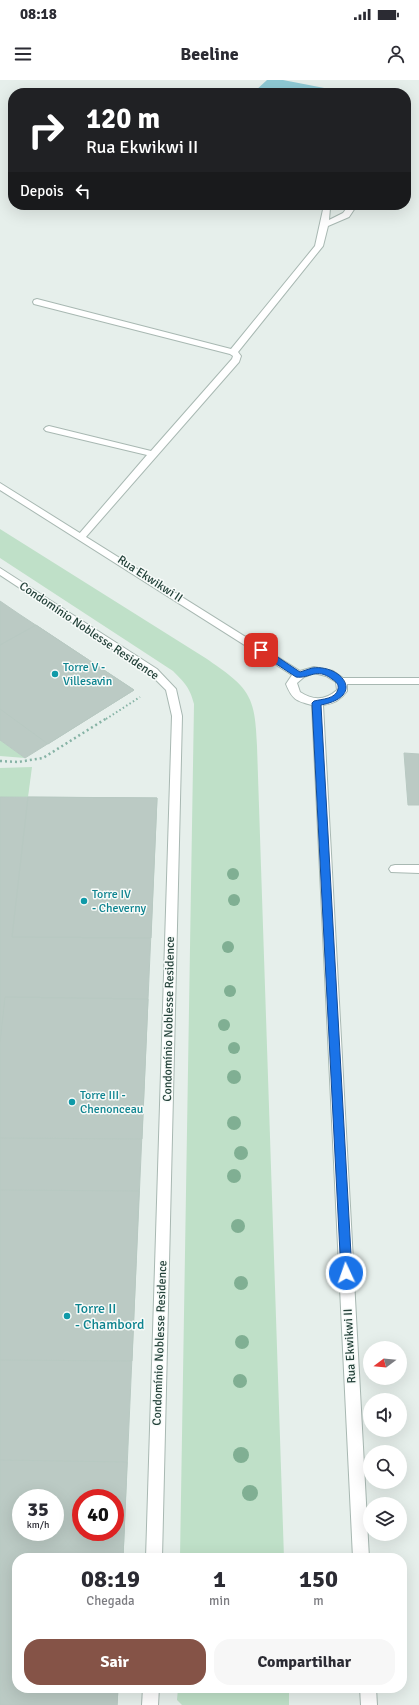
<!DOCTYPE html>
<html lang="pt">
<head>
<meta charset="utf-8">
<style>
  body { margin:0; font-family:Signika,sans-serif; background:#f7f7f7; color:#2b2b33; height:100vh; display:flex; flex-direction:column; font-size:15px; white-space:nowrap }
  * { box-sizing:border-box; margin:0 }
  p { font-size:13px; color:#7c7c81 }
  .icon { flex:none; width:22px; height:22px; fill:none; stroke:currentColor; stroke-width:2; stroke-linecap:round; stroke-linejoin:round }
  .map { position:relative; flex:1; overflow:hidden }
  .panel { position:absolute; left:12px; top:1473px; width:395px; height:140px; display:flex; flex-direction:column; background:#fff; border-radius:16px; box-shadow:0 4px 16px #0002 }
  .panel>* { flex:none }
  .banner { position:absolute; left:8px; top:8px; width:403px; height:122px; border-radius:16px; box-shadow:0 4px 16px #0002; background:#202124; color:#fff; overflow:hidden }
  .needle { width:26px; rotate:254deg }
  .buttons { position:absolute; left:363px; top:1261px; display:grid; gap:8px }
  .buttons a { display:grid; place-items:center; width:44px; height:44px; border-radius:50%; background:#fff; box-shadow:0 4px 16px #0002; font-size:20px }
  .speed { position:absolute; left:12px; top:1409px; display:flex; gap:8px; font-size:20px; font-weight:700; text-align:center }
  .speed>* { display:grid; place-content:center; width:52px; height:52px; border-radius:50%; background:#fff; box-shadow:0 4px 16px #0002; line-height:1 }
  .speed small { font-size:10px; font-weight:400 }
  .speed .limit { border:6px solid #d22; background:#fff; color:#111 }
  .pin { position:absolute; display:grid; place-items:center; width:34px; height:34px; color:#fff; margin:-17px; border-radius:8px; box-shadow:0 2px 6px #0006 }
  .me { position:absolute; width:44px; margin:-22px; rotate:357deg; stroke-linejoin:round; filter:drop-shadow(0 0 3px #0008) }
  .turn { display:flex; align-items:center; gap:14px; height:84px; padding:0 12px; font-size:18px }
  .turn .icon { width:52px; height:52px; stroke-width:2.5 }
  .turn b { display:block; font-size:28px; line-height:34px }
  .then { display:flex; align-items:center; height:38px; padding:0 12px; background:#0003; gap:8px; font-size:15px }
  .eta { display:flex; justify-content:space-evenly; align-items:center; height:68px; text-align:center }
  .eta b { font-size:24px; font-weight:700; line-height:28px }
  .action { display:flex; gap:8px; margin-top:auto; padding:8px 12px }
  .action a { flex:1; height:46px; border-radius:16px; background:#855347; color:#fff; font-size:16px; font-weight:700; line-height:46px; text-align:center }
  .action a+a { background:#f7f7f7; color:#2b2b33 }
  .status { display:flex; justify-content:space-between; align-items:center; height:28px; padding:0 20px; background:#fff; direction:ltr }
  .status svg { height:11px; fill:currentColor }
  header { display:flex; justify-content:space-between; align-items:center; height:52px; padding:0 12px; background:#fff; font-size:18px; font-weight:700 }
  .map>svg:first-child { display:block }
  .green { fill:#bfe0c8 }
  .water { fill:#8ec9d4 }
  .building { fill:#bbcac4; stroke:#b8c9c2; fill-rule:evenodd }
  .lines { fill:none; stroke-linecap:round; stroke-linejoin:round }
  .service-casing { stroke:#a8b8b2; stroke-width:2 }
  .minor-casing { stroke:#a8b8b2; stroke-width:2 }
  .tertiary-casing { stroke:#a8b8b2; stroke-width:2 }
  .path-far1 { stroke:#86b3a5; stroke-width:2; stroke-dasharray:1.5 2.5; stroke-linecap:butt }
  .path { stroke:#86b3a5; stroke-width:2.5; stroke-dasharray:2 3; stroke-linecap:butt }
  .service { fill:#fff; fill-rule:evenodd }
  .minor { fill:#fff; fill-rule:evenodd }
  .tertiary { fill:#fff; fill-rule:evenodd }
  .tree { fill:#80af93 }
  .route { fill:#1a73e8; stroke:#114b97 }
  .culture-dot { fill:#0f9aa8; stroke:#f7fbf9; stroke-width:1.5 }
  .labels { text-anchor:middle; dominant-baseline:central; stroke-width:3; stroke-linejoin:round; paint-order:stroke }
  .street-label { font-size:12px; fill:#24423a; stroke:#f7fbf9 }
  .culture-label { font-size:12px; fill:#0d838f; stroke:#f7fbf9; text-anchor:start }
  .near-culture-label { font-size:14px; fill:#0d838f; stroke:#f7fbf9; text-anchor:start }
</style>
</head>
<body>
<div class="status"><b>08:18</b><svg viewBox="0 0 49 12"><path d="M0 12V9h3v3zM5 12V6h3v6zM10 12V3h3v9zM15 12V0h3v12zM26 1h20v11H26zM47 4h2v5h-2z"/></svg></div>
<header><svg class="icon" aria-label="menu" viewBox="0 0 24 24"><path d="M4 6h16M4 12h16M4 18h16"/></svg>Beeline<svg class="icon" aria-label="person" viewBox="0 0 24 24"><circle cx="12" cy="8" r="4"/><path d="M4 21q1-7 8-7t8 7"/></svg></header>
<div class="map">
<svg width="419" height="1625" viewBox="0 0 419 1625">
  <rect width="100%" height="100%" fill="#e6efeb"/>
  <g class="green">
    <path d="M0,449l207,130c15,11 36,23 43,41 6,14 6,31 7,46l27,812h-104l14,-854c-4,-16 -9,-21 -21,-33l-173,-113z"/>
    <polygon points="0,660 25,678 0,676"/>
    <polygon points="32,687 28,717 0,717 0,688"/>
    <polygon points="178,1608 289,1608 289,1625 182,1625 177,1620"/>
  </g>
  <polygon class="water" points="267,0 283,0 350,13 253,13"/>
  <g class="building">
    <polygon points="0,521 19,534 134,610 25,678 0,660"/>
    <polygon points="36,545 134,610 48,664 0,629 0,565"/>
    <polygon points="404,673 419,674 419,725 408,725"/>
    <path d="M0,717l157,1 -34,760h-106v130h101l-1,17h-117zM21,1418h34v34h-34zM81,1418h34v34h-34z"/>
    <polygon points="28,717 157,718 151,858 12,857"/>
    <polygon points="5,917 148,919 142,1059 0,1058 0,963"/>
    <polygon points="0,1110 139,1111 132,1281 0,1280"/>
    <path d="M0,1380l127,2 -4,96h-106v130h101l-1,17h-117zM21,1418h34v34h-34zM81,1418h34v34h-34z"/>
  </g>
  <g class="lines">
    <defs>
      <g id="service">
        <polygon points="324,125 332,125 330,128 329,140 343,133 349,125 357,125 349,137 328,146 323,166 238,272 241,276 239,282 85,458 79,458 77,456 79,454 147,375 46,351 44,349 46,347 49,346 151,371 232,279 233,276 230,274 34,224 33,222 34,220 37,219 231,269 315,166"/>
        <polygon points="0,488 157,589 176,609 182,636 162,1478 146,1478 172,636 166,610 149,593 0,495"/>
        <polygon points="143,1608 159,1608 158,1625 142,1625"/>
      </g>
      <polygon id="minor" points="395,785 419,785 419,793 391,792 389,789 391,786"/>
      <g id="tertiary">
        <path d="M0,403l300,188 14,-4 19,4 10,7h76v6h-72v7c-6,9 -14,13 -24,14l46,853h-16l-41,-853c-16,-4 -20,-6 -26,-21l6,-9 -292,-185zM314,593l12,3 10,6 1,8c-12,11 -25,10 -37,2l-3,-9 7,-6z"/>
        <polygon points="360,1608 376,1608 377,1625 361,1625"/>
      </g>
    </defs>
    <use href="#service" class="service-casing"/>
    <use href="#minor" class="minor-casing"/>
    <use href="#tertiary" class="tertiary-casing"/>
    <polyline class="path-far1" points="106,639 140,617"/>
    <polyline class="path" points="0,681 18,682 43,678 107,638"/>
    <use href="#service" class="service"/>
    <use href="#minor" class="minor"/>
    <use href="#tertiary" class="tertiary"/>
  </g>
  <g class="tree">
    <circle cx="233" cy="794" r="6"/>
    <circle cx="234" cy="820" r="6"/>
    <circle cx="228" cy="867" r="6"/>
    <circle cx="230" cy="911" r="6"/>
    <circle cx="224" cy="945" r="6"/>
    <circle cx="234" cy="968" r="6"/>
    <circle cx="234" cy="997" r="7"/>
    <circle cx="234" cy="1043" r="7"/>
    <circle cx="241" cy="1073" r="7"/>
    <circle cx="234" cy="1096" r="7"/>
    <circle cx="238" cy="1146" r="7"/>
    <circle cx="241" cy="1203" r="7"/>
    <circle cx="242" cy="1262" r="7"/>
    <circle cx="240" cy="1301" r="7"/>
    <circle cx="241" cy="1375" r="8"/>
    <circle cx="250" cy="1413" r="8"/>
  </g>
  <path class="route" d="M258,568h6l36,24c4,-1 8,-3 12,-4 29,-4 55,28 9,37l31,568 -2,3 -4,1 -3,-1 -2,-3 -29,-570 2,-2c8,-2 22,-2 24,-12 1,-5 -2,-7 -6,-10 -16,-12 -22,0 -36,-2l-38,-25z"/>
  <g class="culture-dot">
    <circle cx="55" cy="594" r="4"/>
    <circle cx="84" cy="821" r="4"/>
    <circle cx="72" cy="1022" r="4"/>
    <circle cx="67" cy="1236" r="4"/>
  </g>
  <g class="labels">
    <g class="street-label">
      <text transform="translate(150 499) rotate(33)">Rua Ekwikwi II</text>
      <text transform="translate(89 551) rotate(34)">Condomínio Noblesse Residence</text>
      <text transform="translate(169 939) rotate(-89)">Condomínio Noblesse Residence</text>
      <text transform="translate(160 1263) rotate(-88)">Condomínio Noblesse Residence</text>
      <text transform="translate(350 1266) rotate(-93)">Rua Ekwikwi II</text>
    </g>
    <g class="culture-label">
      <text x="63" y="587">Torre V -<tspan x="63" dy="14">Villesavin</tspan></text>
      <text x="92" y="814">Torre IV<tspan x="92" dy="14">- Cheverny</tspan></text>
      <text x="80" y="1015">Torre III -<tspan x="80" dy="14">Chenonceau</tspan></text>
    </g>
    <g class="near-culture-label">
      <text x="75" y="1228">Torre II<tspan x="75" dy="16">- Chambord</tspan></text>
    </g>
  </g>
</svg>
<div class="buttons">
<a><svg class="needle" viewBox="-14 -14 28 28"><path d="M0-13l5 13h-10z" fill="#e53935"/><path d="M0 13l5-13h-10z" fill="#7c7c81"/></svg></a>
<a><svg class="icon" aria-label="sound" viewBox="0 0 24 24"><path d="M4 9h4l5-4v14l-5-4H4zM17 9q2 3 0 6"/></svg></a>
<a><svg class="icon" aria-label="search" viewBox="0 0 24 24"><circle cx="10" cy="10" r="6"/><path d="M15 15l6 6"/></svg></a>
<a><svg class="icon" aria-label="layers" viewBox="0 0 24 24"><path d="M12 4l9 5-9 5-9-5zM3 14l9 5 9-5"/></svg></a>
</div>
<div class="speed"><div>35<small>km/h</small></div><div class="limit">40</div></div>
<div class="pin" style="left:261px;top:570px;background:#d93025"><svg class="icon" aria-label="arrive" viewBox="0 0 24 24"><path d="M6 21V4h12l-3 4 3 4H6"/></svg></div>
<svg class="me" style="left:346px;top:1193px" viewBox="-20 -20 40 40"><circle r="17" fill="#1a73e8" stroke="#fff" stroke-width="3"/><path d="M0-11L8 9 0 5-8 9z" fill="#fff"/></svg>
<div class="banner">
<div class="turn"><svg class="icon" aria-label="right" viewBox="0 0 24 24"><path d="M7 20v-9h11M14 6l5 5-5 5"/></svg><div><b>120 m</b>Rua Ekwikwi II</div></div>
<div class="then">Depois<svg class="icon" aria-label="left" viewBox="0 0 24 24"><path d="M17 20v-9H6M10 6l-5 5 5 5"/></svg></div>
</div>
<section class="panel">
<div class="eta">
<div><b>08:19</b><p>Chegada</p></div>
<div><b>1</b><p>min</p></div>
<div><b>150</b><p>m</p></div>
</div>
<div class="action"><a>Sair</a><a>Compartilhar</a></div>
</section>
</div>
</body>
</html>
